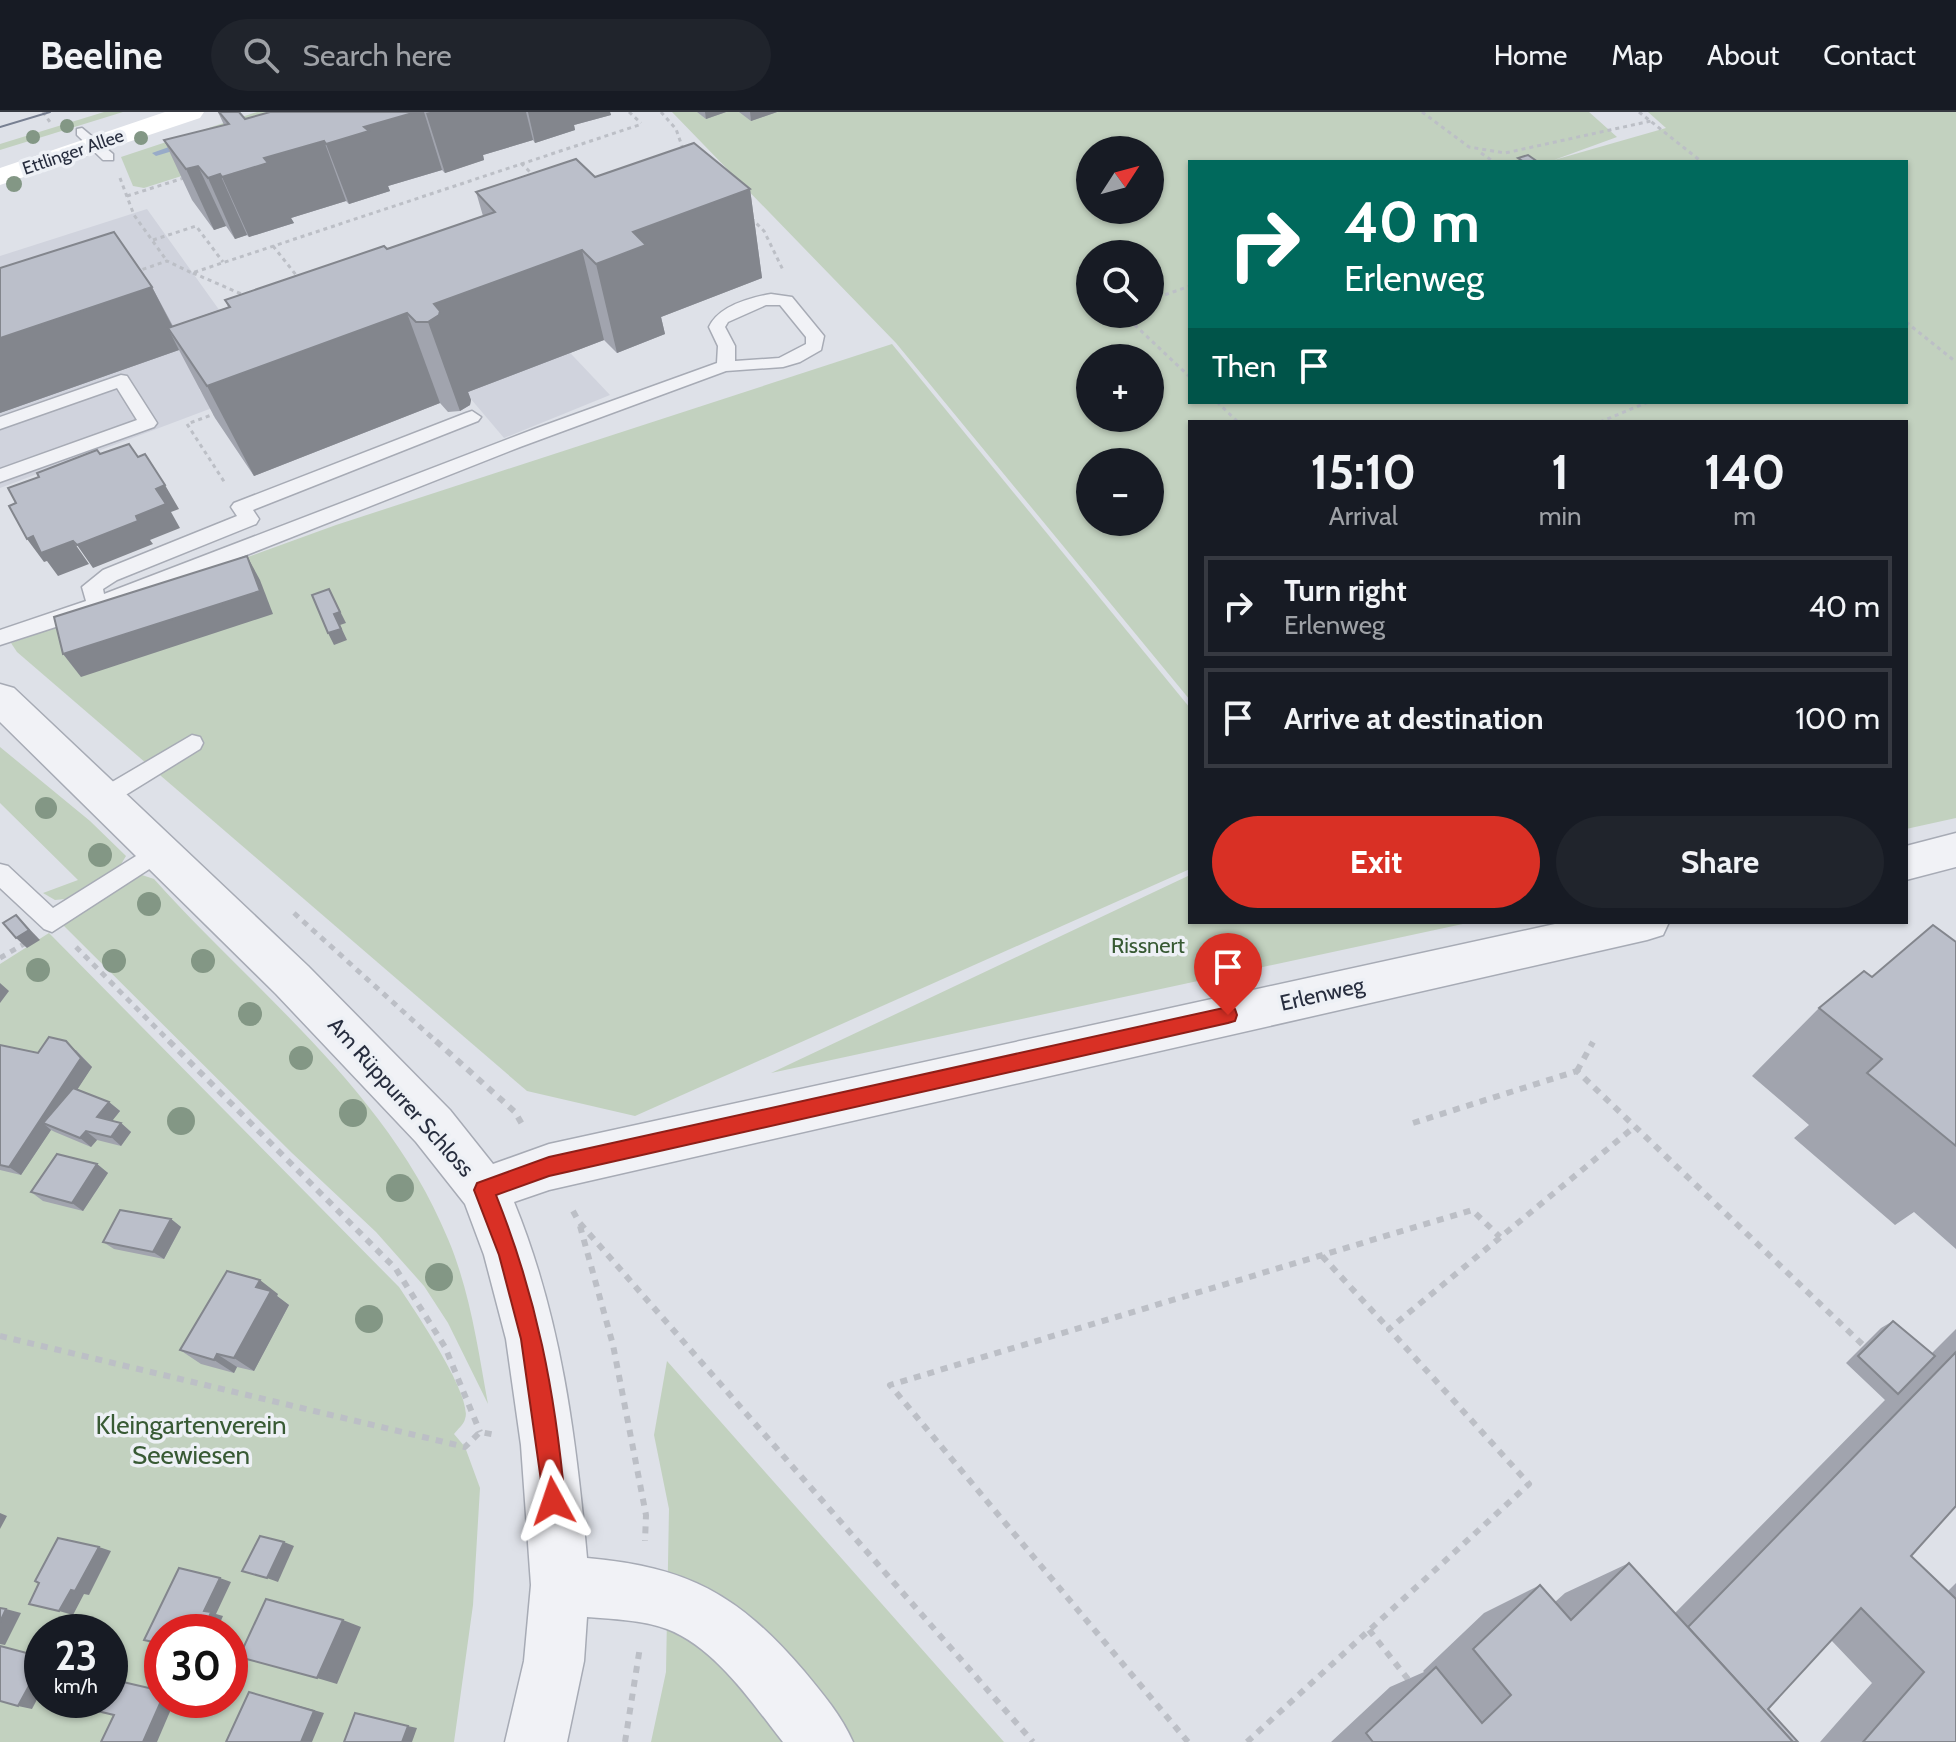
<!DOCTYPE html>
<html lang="en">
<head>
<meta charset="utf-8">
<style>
  body { margin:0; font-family:Cabin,sans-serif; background:#20242c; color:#f1f3f6; height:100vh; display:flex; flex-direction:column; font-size:30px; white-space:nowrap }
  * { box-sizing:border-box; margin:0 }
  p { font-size:26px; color:#9ea1a6 }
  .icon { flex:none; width:44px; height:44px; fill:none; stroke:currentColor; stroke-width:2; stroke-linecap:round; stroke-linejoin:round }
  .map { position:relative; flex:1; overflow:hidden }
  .side { position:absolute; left:1188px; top:308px; width:720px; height:504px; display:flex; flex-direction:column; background:#171b24; border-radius:0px; box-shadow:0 2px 6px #0004 }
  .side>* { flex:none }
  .hud { position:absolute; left:1188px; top:48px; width:720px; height:244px; border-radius:0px; box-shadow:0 2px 6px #0004; background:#00695c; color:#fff; overflow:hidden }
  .needle { width:52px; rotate:54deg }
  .tools { position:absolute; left:1076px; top:24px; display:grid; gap:16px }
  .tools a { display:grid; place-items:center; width:88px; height:88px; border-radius:50%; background:#171b24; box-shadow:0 2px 6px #0004; font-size:40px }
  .speed { position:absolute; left:24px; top:1502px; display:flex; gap:16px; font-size:40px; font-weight:700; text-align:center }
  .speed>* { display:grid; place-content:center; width:104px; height:104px; border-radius:50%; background:#171b24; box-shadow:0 2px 6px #0004; line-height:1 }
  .speed small { font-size:20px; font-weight:400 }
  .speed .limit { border:12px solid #d22; background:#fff; color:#111 }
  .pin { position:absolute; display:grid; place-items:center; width:68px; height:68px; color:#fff; margin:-82px -34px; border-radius:50% 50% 50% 0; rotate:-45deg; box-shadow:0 0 8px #0007 }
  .pin .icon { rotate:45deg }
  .me { position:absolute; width:88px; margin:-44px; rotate:355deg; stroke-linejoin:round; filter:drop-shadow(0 0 6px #0008) }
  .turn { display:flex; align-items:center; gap:28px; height:168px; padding:0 24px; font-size:36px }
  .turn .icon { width:104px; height:104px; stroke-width:2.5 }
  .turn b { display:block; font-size:56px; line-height:68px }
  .then { display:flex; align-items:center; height:76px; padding:0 24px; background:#0003; gap:16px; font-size:30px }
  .eta { display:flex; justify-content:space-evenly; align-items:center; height:136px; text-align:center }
  .eta b { font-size:48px; font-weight:700; line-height:56px }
  .action { display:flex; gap:16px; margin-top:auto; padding:16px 24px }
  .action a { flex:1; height:92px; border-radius:48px; background:#d93025; color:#fff; font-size:32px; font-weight:700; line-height:92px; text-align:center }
  .action a+a { background:#20242c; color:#f1f3f6 }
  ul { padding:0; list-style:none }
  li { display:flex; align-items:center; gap:24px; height:100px; margin:0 16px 12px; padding:0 8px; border:4px solid #363941; border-radius:0px }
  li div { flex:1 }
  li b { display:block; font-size:30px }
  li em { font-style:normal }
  header { display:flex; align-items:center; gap:48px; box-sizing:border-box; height:112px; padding:0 40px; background:#171b24; border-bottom:2px solid #363941 }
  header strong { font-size:38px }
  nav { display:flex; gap:44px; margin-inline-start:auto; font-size:28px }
  .search { width:560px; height:72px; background:#20242c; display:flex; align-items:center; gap:20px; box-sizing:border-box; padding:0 28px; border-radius:44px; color:#9ea1a6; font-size:30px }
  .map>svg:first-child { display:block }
  .built { fill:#d0d3dd }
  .green { fill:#c2d1bf; fill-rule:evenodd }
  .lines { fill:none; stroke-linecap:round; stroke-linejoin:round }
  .stream { fill:#98abc8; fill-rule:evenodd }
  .service-casing { stroke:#a7abb5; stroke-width:3 }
  .minor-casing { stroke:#a7abb5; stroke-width:3 }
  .path-far2 { stroke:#bcbfc6; stroke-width:3; stroke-dasharray:4 4; stroke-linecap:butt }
  .path-far1 { stroke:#bcbfc6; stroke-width:5; stroke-dasharray:6 6; stroke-linecap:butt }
  .path { stroke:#bcbfc6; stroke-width:6; stroke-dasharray:7 7; stroke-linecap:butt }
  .service { fill:#f1f2f6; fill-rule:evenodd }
  .minor { fill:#f1f2f6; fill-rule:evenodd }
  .secondary { fill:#fff; fill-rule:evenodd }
  .tram { stroke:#777f91; stroke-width:2 }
  .tree { fill:#839785 }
  .wall { fill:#a1a4ae }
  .shaded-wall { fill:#83868d }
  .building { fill:#bbbfca; stroke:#83868d; stroke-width:2 }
  .route { fill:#d93025; stroke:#8d1f18; stroke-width:2 }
  .labels { text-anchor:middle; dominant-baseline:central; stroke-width:7; stroke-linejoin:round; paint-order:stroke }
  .far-street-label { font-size:18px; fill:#272d3e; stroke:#edf0f5 }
  .park-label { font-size:22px; fill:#385a34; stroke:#edf0f5 }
  .street-label { font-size:22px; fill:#272d3e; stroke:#edf0f5 }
  .near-park-label { font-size:26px; fill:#385a34; stroke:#edf0f5 }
</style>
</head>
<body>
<header>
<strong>Beeline</strong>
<div class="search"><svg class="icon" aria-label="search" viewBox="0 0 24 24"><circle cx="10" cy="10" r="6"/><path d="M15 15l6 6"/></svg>Search here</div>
<nav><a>Home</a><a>Map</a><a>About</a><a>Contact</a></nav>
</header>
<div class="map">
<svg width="1956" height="1630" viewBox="0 0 1956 1630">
  <rect width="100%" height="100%" fill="#dee1e8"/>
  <g class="built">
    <polygon points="147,97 260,255 199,277 212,296 0,376 0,144"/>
    <polygon points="521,189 610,283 504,326 420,227"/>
  </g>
  <g class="green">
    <polygon points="104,0 123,0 0,38 0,32"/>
    <polygon points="257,0 382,0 144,76 133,74 121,45"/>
    <path d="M672,0h917l28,25 -63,23 112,-32 -18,-16h308v706l-50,11v-407h-716v278l-294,-357zM1090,38h60v60h-60zM1190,50h716v240h-716zM1090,142h60v60h-60zM1090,246h60v60h-60zM1090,350h60v60h-60z"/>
    <polygon points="892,232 1190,596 1190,757 635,1004 527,979 17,540 11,531 336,413"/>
    <polygon points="0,635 90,709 126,744 117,759 65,787 55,788 43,781 78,768 0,691"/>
    <path d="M142,763l12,4c103,115 234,213 294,360 22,52 30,110 40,165l-40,-81 -24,-37 -48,-54 -84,-79 -229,-228 2,-4z"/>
    <polygon points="1190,763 1190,810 1472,810 771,961"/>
    <path d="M49,821l350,354c14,21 75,110 66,132 -1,5 -8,11 -11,15l11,13 15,41 -7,117 -19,137h-454v-778zM42,1520h68v68h-68zM162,1520h68v68h-68z"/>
    <polygon points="667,1249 1004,1630 651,1630 666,1560 669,1397 654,1323"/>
  </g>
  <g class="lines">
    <polygon class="stream" points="186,29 190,32 189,34 156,44 152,41"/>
    <defs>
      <g id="service">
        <polygon points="82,16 113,42 113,48 103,48 77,23 77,17"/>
        <path d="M771,182l21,3 32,39 -3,14 -21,12 -17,5 -57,4 -206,76 -415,164 -105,34v-15l86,-29 -4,-14 21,-17 134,-54 -6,-9 3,-4 232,-90 6,-2 9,6 -3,4 -225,89 6,9 -3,5 -139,56 -14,9 1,5 433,-166 180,-65 1,-17 -9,-19c10,-21 40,-29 62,-33zM766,193h14l26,32v7l-27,14 -44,3v-15l-10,-19 3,-5z"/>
        <polygon points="121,263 127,264 157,311 154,315 0,370 0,357 137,308 117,276 0,317 0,305"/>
        <polygon points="192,623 200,625 203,631 200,637 111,692 103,695 95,692 92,686 95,680"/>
        <polygon points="160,729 168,731 172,738 168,745 52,820 44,817 0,776 0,752 8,754 53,796"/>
      </g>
      <g id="minor">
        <path d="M0,572l14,4 294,278 142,144 43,54 56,-20 1015,-222h105l-6,13 -16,5 -1098,250 -35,12c47,115 62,234 73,356 101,9 151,36 217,113 19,23 37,44 49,71h-70c-31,-39 -67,-94 -116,-113 -25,-9 -54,-10 -80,-12l-3,44 -17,81h-62l19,-81 7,-76 -10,-140 -15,-106 -22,-84 -19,-51 -49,-62 -140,-148 -276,-272z"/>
        <polygon points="1956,721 1956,755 1906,768 1906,734"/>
      </g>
    </defs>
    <use href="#service" class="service-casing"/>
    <use href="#minor" class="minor-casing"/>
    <g class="path-far2">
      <polyline points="43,0 52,13"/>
      <polyline points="629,0 641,11"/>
      <polyline points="661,0 676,17 684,40"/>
      <polyline points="1422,0 1469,35 1505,41 1651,9"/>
      <polyline points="1639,0 1702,50"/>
      <polyline points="1481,41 1494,50"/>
      <polyline points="521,51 535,65"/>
      <polyline points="120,66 134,103 167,149"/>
      <polyline points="127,84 187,65"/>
      <polyline points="751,106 764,119 783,158"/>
      <polyline points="153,128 196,114 223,150"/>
      <polyline points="273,134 300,168"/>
      <polyline points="135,160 167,149 192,161 642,12"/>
      <polyline points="193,161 246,184"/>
      <polyline points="1150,188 1190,174"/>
      <polyline points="1123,202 1190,265"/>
      <polyline points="1103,205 1110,202"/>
      <polyline points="1906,210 1956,250"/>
      <polyline points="1217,290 1238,310"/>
      <polyline points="217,301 187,312 225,371"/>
      <polyline points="1600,310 1648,290"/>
    </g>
    <g class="path-far1">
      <polyline points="294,801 438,931"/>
      <polyline points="76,835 171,931"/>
      <polyline points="0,846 24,832"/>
    </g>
    <g class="path">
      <polyline points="169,929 396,1157 445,1235 480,1320"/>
      <polyline points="436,929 515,1000 523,1014"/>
      <polyline points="1577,959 1593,930"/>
      <polyline points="1413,1011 1577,959 1863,1233"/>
      <polyline points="573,1099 579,1110 1033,1630"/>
      <polyline points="580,1114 613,1233 646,1403 645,1429"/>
      <polyline points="1322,1144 1389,1217"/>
      <polyline points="0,1224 465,1335 480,1320 496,1323"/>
      <polyline points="1369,1518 1411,1571"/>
      <polyline points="625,1630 640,1535"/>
      <polyline points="1188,1630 890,1273 1472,1098 1500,1125"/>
      <polyline points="1247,1630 1529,1372 1389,1217 1633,1016"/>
    </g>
    <use href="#service" class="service"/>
    <use href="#minor" class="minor"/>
    <polygon class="secondary" points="165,0 204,0 200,6 0,73 0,56"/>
    <polyline class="tram" points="0,15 50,0"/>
  </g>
  <g class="tree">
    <circle cx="67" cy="14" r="7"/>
    <circle cx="33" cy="25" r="7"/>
    <circle cx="141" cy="26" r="7"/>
    <circle cx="14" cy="72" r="8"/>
    <circle cx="46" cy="696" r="11"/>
    <circle cx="100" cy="743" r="12"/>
    <circle cx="149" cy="792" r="12"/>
    <circle cx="114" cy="849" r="12"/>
    <circle cx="203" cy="849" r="12"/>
    <circle cx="38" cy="858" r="12"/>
    <circle cx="250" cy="902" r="12"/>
    <circle cx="301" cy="946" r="12"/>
    <circle cx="353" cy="1001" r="14"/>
    <circle cx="181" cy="1009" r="14"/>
    <circle cx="400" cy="1076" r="14"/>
    <circle cx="439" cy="1165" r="14"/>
    <circle cx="369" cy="1207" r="14"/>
  </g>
  <g class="wall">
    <polygon points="218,0 239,0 245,7 270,0 610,0 611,3 574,13 575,18 535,31 533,28 483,43 484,48 445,61 442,58 388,74 390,79 349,92 346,89 291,106 294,111 249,125 247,123 235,127 226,114 214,118 192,88 164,28 224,13"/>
    <polygon points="697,0 726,0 706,7"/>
    <polygon points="739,0 777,0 751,9"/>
    <polygon points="595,65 750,77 762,166 661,205 665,222 617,241 604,228 468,280 471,288 470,293 460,299 448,300 440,291 254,364 215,306 179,238 0,301 0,156 152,175 173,214 228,195 225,188 387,137 483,104 476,80"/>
    <polygon points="1956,830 1956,1137 1914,1100 1895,1113 1794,1026 1809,1013 1752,964 1819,896 1872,865"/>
    <polygon points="0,933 38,941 76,938 92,955 77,977 109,990 120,999 112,1009 121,1011 131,1020 121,1034 97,1028 91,1035 55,1020 51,1018 21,1063 0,1058"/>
    <polygon points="97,1052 108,1061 83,1099 43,1089 31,1080"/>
    <polygon points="171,1107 181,1115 164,1147 114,1137 103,1130"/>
    <polygon points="278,1182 277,1184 289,1193 254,1259 237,1255 234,1261 201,1252 180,1238"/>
    <polygon points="1893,1209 1932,1241 1956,1217 1956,1394 1911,1444 1948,1479 1956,1471 1956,1630 1820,1630 1872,1571 1831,1528 1768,1597 1798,1630 1331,1630 1390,1575 1424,1560 1423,1559 1484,1501 1540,1473 1555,1490 1565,1481 1629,1451 1675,1501 1885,1288 1846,1251 1881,1216"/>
  </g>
  <g class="shaded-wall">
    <polygon points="416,0 424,0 442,58 388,74 390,79 349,92 326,32 364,15"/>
    <polygon points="430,0 526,0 533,28 483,43 484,48 445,61 426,1"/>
    <polygon points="528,0 610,0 611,3 574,13 575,18 535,31"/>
    <polygon points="705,0 726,0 706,7"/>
    <polygon points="750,0 777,0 751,9"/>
    <polygon points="324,29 346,89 291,106 294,111 249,125 222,65 264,46"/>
    <polygon points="198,54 226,114 214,118 186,57"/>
    <polygon points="220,62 247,123 235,127 208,66"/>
    <polygon points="750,77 762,166 661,205 665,222 617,241 596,152 633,120"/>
    <polygon points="582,138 604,228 468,280 471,288 470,293 460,299 428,210 434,192"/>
    <polygon points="152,175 184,237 168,216 179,238 0,301 0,226"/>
    <polygon points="407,201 440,291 254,364 207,274"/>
    <polygon points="165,373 179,397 171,400 180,416 150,428 153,432 93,456 77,433 136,404 156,377"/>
    <polygon points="33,424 73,429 89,452 58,464 47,449 44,450 27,427"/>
    <polygon points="247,444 260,468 273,502 81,565 63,542"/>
    <polygon points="329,477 346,511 340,513 347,528 334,533 328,521 334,502"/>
    <polygon points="16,803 40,828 27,836 16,826"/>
    <polygon points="0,871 9,879 0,891"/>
    <polygon points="66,929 92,955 53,1015 43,1011 51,1018 21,1063 9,1055"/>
    <polygon points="109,990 120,999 108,1014 97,1005"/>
    <polygon points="121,1011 131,1020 121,1034 111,1025"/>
    <polygon points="86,1019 97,1028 91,1035 80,1026"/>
    <polygon points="97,1052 108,1061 83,1099 72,1091"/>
    <polygon points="171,1107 181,1115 164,1147 153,1140"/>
    <polygon points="260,1168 278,1182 277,1184 289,1193 254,1259 234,1246 256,1175"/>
    <polygon points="217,1242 237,1255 234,1261 214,1248"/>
    <polygon points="0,1401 7,1404 0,1417"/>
    <polygon points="284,1430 294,1434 278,1470 267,1466"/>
    <polygon points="99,1435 111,1439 89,1483 84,1482 73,1503 59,1499 71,1478"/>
    <polygon points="220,1466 231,1470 216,1502 223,1504 216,1520 203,1520 204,1499"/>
    <polygon points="6,1497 21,1501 5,1533 0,1532 0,1510"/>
    <polygon points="343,1508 361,1515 337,1572 317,1566"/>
    <polygon points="42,1550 42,1578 32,1597 18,1594"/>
    <polygon points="260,1583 324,1601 312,1630 301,1630"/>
    <polygon points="162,1588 175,1588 157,1630 143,1630"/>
    <polygon points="408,1614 417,1616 412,1630 402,1630"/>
  </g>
  <g class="building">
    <polygon points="219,0 239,0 245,7 270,0 416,0 364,15 369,19 326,32 324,29 264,46 268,51 222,65 220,62 208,66 198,54 186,57 164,28 229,12"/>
    <polygon points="694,31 750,77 633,120 646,133 596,152 582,138 434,192 440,199 439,203 428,210 416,210 407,201 207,274 168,216 230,195 225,188 384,134 387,137 495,100 476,80 576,47 595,65"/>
    <polygon points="1528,43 1538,50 1524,50 1518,46"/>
    <polygon points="114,120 152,175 0,226 0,156"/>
    <polygon points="129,332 138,345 145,342 165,373 156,377 166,392 136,404 138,409 77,433 73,429 41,441 33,424 27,427 9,394 16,391 8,376 39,365 37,361 97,338 100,342"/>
    <polygon points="247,444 260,479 63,542 54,505"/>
    <polygon points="329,477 340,500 334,502 341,517 328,521 312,483"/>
    <polygon points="16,803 29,818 16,826 3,811"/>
    <polygon points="1933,813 1956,830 1956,1034 1867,961 1882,947 1819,896 1864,859 1872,865"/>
    <polygon points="49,925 66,929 81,946 9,1055 0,1053 0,933 38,941"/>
    <polygon points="73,976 109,990 97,1005 121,1011 111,1025 86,1019 80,1026 43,1011"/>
    <polygon points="57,1042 97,1052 72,1091 31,1080"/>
    <polygon points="120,1098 171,1107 153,1140 103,1130"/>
    <polygon points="227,1159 260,1168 256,1175 271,1179 234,1246 217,1242 214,1248 180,1238"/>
    <polygon points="1893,1209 1935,1244 1898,1282 1858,1244"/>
    <polygon points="1956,1240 1956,1394 1911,1444 1956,1487 1956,1630 1863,1630 1924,1560 1861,1496 1768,1597 1798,1630 1793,1630 1688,1515"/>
    <polygon points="260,1424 284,1430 267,1466 242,1459"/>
    <polygon points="58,1426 99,1435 75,1479 71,1478 59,1499 29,1492 39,1471 35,1469"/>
    <polygon points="1629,1451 1793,1630 1373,1630 1366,1621 1436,1555 1482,1611 1511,1583 1473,1537 1540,1473 1571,1508"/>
    <polygon points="179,1456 220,1466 204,1499 211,1500 203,1520 162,1520 162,1532 144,1528"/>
    <polygon points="266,1487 343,1508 317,1566 239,1545"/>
    <polygon points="0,1496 6,1497 0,1510"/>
    <polygon points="0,1534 42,1545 42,1550 18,1594 0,1589"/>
    <polygon points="110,1567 162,1579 162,1587 143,1630 101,1630 114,1603 89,1597 93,1588 110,1588"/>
    <polygon points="249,1580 314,1599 301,1630 226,1630"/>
    <polygon points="355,1601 408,1614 402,1630 344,1630"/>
  </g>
  <path class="route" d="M1228,895l7,2 2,6 -2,6 -7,2 -679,153 -53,19c41,103 59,196 69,306l-3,8 -9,3 -8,-3 -24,-170 -22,-84 -25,-65 3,-7 72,-26z"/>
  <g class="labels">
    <g class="far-street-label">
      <text transform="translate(73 40) rotate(-19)">Ettlinger Allee</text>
    </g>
    <g class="park-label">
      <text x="1148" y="833">Rissnert</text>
    </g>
    <g class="street-label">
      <text transform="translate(1322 882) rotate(-13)">Erlenweg</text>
      <text transform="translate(401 985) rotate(48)">Am Rüppurrer Schloss</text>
    </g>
    <g class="near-park-label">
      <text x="191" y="1313">Kleingartenverein<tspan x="191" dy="30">Seewiesen</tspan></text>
    </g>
  </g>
</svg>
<div class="tools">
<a><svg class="needle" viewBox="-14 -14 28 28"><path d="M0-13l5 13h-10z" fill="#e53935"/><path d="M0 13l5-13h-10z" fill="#9ea1a6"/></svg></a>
<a><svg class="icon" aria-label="search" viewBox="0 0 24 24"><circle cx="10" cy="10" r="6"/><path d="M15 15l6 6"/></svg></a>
<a>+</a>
<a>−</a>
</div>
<div class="speed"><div>23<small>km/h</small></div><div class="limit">30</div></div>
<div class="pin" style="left:1228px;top:903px;background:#d93025"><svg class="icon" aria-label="arrive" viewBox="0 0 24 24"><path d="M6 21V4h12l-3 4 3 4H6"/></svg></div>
<svg class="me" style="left:553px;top:1389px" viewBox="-20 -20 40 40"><path d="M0-17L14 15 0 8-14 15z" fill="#d93025" stroke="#fff" stroke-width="4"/></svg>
<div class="hud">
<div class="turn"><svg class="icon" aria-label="right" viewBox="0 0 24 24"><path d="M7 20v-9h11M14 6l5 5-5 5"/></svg><div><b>40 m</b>Erlenweg</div></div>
<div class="then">Then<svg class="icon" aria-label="arrive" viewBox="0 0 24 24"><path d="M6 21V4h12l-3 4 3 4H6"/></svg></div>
</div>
<section class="side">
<div class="eta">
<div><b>15:10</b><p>Arrival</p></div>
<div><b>1</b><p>min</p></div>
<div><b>140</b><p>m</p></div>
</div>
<ul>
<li><svg class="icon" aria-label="right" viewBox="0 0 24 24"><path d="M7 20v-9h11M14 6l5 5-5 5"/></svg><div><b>Turn right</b><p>Erlenweg</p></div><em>40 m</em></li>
<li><svg class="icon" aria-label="arrive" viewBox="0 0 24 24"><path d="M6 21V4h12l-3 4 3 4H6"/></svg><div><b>Arrive at destination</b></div><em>100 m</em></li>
</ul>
<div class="action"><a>Exit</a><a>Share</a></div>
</section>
</div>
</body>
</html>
